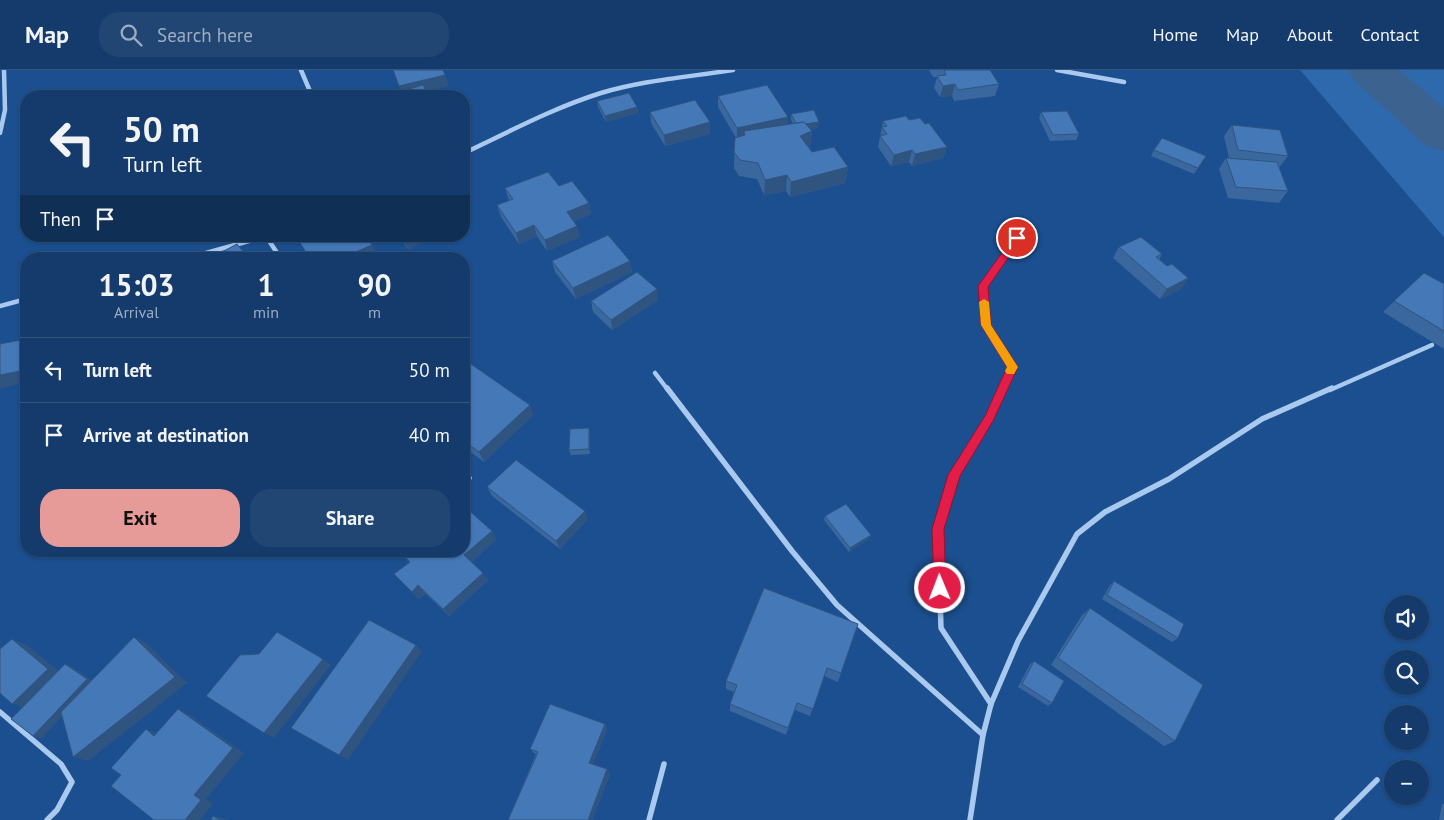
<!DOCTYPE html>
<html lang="en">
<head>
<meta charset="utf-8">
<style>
  body { margin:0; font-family:"PT Sans",sans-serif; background:#214673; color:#f1f3f6; height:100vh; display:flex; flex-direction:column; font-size:19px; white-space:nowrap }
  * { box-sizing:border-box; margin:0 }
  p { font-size:16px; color:#9dadc1 }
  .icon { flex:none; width:28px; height:28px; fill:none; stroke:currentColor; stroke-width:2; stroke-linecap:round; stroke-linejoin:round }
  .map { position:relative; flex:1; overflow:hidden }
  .panel { position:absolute; left:20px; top:182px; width:450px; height:305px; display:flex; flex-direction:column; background:#143b6b; border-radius:20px; box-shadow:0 1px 4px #0004,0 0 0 1px #33557e }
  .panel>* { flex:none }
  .hud { position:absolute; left:20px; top:20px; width:450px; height:152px; border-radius:20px; box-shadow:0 1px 4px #0004,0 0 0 1px #33557e; background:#143b6b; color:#f1f3f6; overflow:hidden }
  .tools { position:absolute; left:1384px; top:525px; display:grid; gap:10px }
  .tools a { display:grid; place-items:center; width:45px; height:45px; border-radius:50%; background:#143b6b; box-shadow:0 1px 4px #0004,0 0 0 1px #33557e; font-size:25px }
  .pin { position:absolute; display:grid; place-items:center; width:42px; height:42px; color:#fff; margin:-21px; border:2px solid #fff; border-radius:50%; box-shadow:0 1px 5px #0007 }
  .me { position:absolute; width:55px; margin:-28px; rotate:359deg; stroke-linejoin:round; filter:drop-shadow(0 0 4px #0008) }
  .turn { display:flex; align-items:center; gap:18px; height:105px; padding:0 20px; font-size:22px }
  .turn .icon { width:65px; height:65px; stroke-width:2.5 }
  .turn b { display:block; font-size:35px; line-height:42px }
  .then { display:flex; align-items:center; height:48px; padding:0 20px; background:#0003; gap:10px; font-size:19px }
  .eta { display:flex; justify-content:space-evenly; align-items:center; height:85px; text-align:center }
  .eta b { font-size:30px; font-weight:800; line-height:35px }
  .action { display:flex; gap:10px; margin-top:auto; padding:10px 20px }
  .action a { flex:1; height:58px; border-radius:20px; background:#e69b98; color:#111; font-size:20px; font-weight:800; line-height:58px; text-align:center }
  .action a+a { background:#214673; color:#f1f3f6 }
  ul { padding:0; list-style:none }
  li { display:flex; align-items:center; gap:15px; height:65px; padding:0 20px; border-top:1px solid #33557e }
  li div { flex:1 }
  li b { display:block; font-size:19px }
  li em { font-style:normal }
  header { display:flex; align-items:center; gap:30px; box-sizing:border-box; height:70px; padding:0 25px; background:#143b6b; border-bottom:1px solid #33557e }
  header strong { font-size:24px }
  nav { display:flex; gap:28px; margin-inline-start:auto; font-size:18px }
  .search { width:350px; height:45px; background:#214673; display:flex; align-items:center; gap:12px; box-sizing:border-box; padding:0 18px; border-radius:20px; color:#9dadc1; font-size:19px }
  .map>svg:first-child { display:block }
  .green { fill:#2e69ad }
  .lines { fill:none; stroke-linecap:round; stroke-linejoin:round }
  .river { fill:#3c6290; fill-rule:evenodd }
  .minor-far1 { stroke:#a9c9ee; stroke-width:4.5 }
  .minor { stroke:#a9c9ee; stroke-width:5.5 }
  .wall { fill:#3a679d }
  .shaded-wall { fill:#305480 }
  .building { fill:#4478b7; stroke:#305480 }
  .route { fill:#e11d48; stroke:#92132f }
  .slow { fill:#f59e0b }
</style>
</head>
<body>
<header>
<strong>Map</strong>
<div class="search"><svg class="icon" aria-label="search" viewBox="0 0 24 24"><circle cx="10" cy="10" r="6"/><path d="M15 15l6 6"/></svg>Search here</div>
<nav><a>Home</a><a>Map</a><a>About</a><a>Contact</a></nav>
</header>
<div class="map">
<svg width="1444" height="750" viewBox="0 0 1444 750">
  <rect width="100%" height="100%" fill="#1b4f8f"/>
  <polygon class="green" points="1300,0 1444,0 1444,167 1442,165"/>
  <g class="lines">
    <polygon class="river" points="1348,0 1399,0 1444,38 1444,81 1426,76 1354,10"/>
    <g class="minor-far1">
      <polyline points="301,0 312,26"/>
      <polyline points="1057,0 1124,12"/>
      <polyline points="0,63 5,40 4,0"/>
      <path d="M464,83c45,-21 89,-45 137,-60 43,-13 88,-16 132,-23"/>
      <polyline points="266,166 281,189"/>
      <polyline points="184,189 267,166"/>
      <polyline points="0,236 26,229"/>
      <polyline points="655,303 668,320"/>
      <polyline points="1002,320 1012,297 986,255 983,216 1017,168"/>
      <polyline points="1330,320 1432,275"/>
    </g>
    <g class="minor">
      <polyline points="667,318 792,481 837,535 983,665"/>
      <polyline points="464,403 469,408"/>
      <polyline points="991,634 941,558 938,459 954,405 989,348 1002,318"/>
      <polyline points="0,642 61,694 72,712 57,740 47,750"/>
      <polyline points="649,750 664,694"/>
      <polyline points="970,750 983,665 991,634 1018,571 1077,464 1105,442 1169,409 1262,349 1332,318"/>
      <polyline points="1337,750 1377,710"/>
    </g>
  </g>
  <g class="wall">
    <polygon points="929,0 990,0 999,14 995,26 954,31 952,26 940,27 934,18 937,7 933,7"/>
    <polygon points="718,26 788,47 787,55 793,54 791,50 791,44 818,58 810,59 812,61 810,77 809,78 812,82 848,97 845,113 790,127 786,121 764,125 757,109 739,106 734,98 735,68 736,68 718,37"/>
    <polygon points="597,31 637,37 638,43 606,52 598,37"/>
    <polygon points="650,42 710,64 665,76 651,53"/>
    <polygon points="1041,42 1079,64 1076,70 1050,71 1039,48"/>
    <polygon points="909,50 925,54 947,77 943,88 912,96 909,92 891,96 878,77 883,51"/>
    <polygon points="1232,55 1288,86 1279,98 1288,121 1279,133 1228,128 1219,99 1226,88 1229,88 1224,66"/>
    <polygon points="1154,80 1206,86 1194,104 1151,86"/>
    <polygon points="559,116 589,133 591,144 574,151 580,167 547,181 537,166 519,174 501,147 497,135 509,131 505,118"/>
    <polygon points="399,166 437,166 408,179"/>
    <polygon points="1119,177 1162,184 1159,190 1167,196 1188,208 1181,219 1160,229 1113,188"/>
    <polygon points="552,191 630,191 632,202 576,229 555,202"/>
    <polygon points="1424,203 1444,214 1444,279 1383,242"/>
    <polygon points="658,230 612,260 593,242 591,231"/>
    <polygon points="464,296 533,345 484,392 464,377"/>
    <polygon points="590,363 590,384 571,385 569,380"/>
    <polygon points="487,417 585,441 587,450 560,479 492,426"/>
    <polygon points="825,446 871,465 869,469 849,482 824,450"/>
    <polygon points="497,469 471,492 488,510 449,546 425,523 419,529 394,504 409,492 398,481 464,481"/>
    <polygon points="1114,511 1178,568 1172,572 1102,529 1110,515"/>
    <polygon points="764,518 841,603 838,612 824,606 810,646 795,640 786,665 730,641 730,634 734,622 726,619 726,611"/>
    <polygon points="1090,538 1175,671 1164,676 1051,595 1082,545"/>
    <polygon points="1034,591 1052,633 1048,636 1018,617 1030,594"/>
    <polygon points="605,654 607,659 593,694 607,699 610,704 592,750 508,750 536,684 535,684 530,679"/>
    <polygon points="1442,734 1444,734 1444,750 1439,750"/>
  </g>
  <g class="shaded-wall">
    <polygon points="445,5 449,16 410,26 402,26 399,16"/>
    <polygon points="955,14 952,26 940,27 943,16"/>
    <polygon points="637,37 638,43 606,52 605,46"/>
    <polygon points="788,47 787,58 744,61 744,68 737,70 737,58"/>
    <polygon points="710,52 710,64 665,76 664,65"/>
    <polygon points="819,52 818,58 796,61 797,55"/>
    <polygon points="812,61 810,77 799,82 800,66"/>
    <polygon points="947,77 943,88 912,96 915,84"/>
    <polygon points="912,80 909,92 891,96 894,85"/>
    <polygon points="848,97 845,113 790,127 791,112"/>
    <polygon points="787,105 786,121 764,125 765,110"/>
    <polygon points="589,133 591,144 569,153 567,142"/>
    <polygon points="534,155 537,166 519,174 516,163"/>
    <polygon points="577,156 580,167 547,181 545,170"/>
    <polygon points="407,166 437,166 408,179 403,168"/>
    <polygon points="372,175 377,186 370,189 339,189"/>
    <polygon points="630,191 632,202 576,229 573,218"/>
    <polygon points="1188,208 1181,219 1160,229 1167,219"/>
    <polygon points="657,219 658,230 612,260 611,250"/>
    <polygon points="464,271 466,277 464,278"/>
    <polygon points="26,300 26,313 0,318 0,305"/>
    <polygon points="530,335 533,345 484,392 479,382"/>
    <polygon points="589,358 590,363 590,384 589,379"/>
    <polygon points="585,441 587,450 560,479 556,471"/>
    <polygon points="492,461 497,469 470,493 464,485"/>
    <polygon points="871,465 869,469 849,482 850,478"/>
    <polygon points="185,481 197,481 190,485"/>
    <polygon points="483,503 488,510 449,546 443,539"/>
    <polygon points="418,515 425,523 419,529 412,522"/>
    <polygon points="134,567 146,573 187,613 88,691 73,687"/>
    <polygon points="12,569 27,575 63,605 28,639 12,634"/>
    <polygon points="416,575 422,581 348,690 339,685"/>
    <polygon points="323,589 331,595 274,668 264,663"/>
    <polygon points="65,594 73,597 94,612 41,669 33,666"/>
    <polygon points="178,639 190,645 244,683 206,729 213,734 200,750 185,750 194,725"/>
    <polygon points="605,654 607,659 592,697 589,693"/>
    <polygon points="146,659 159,664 154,666"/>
    <polygon points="607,699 610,704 592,750 588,750"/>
    <polygon points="213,746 226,749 227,750 220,750"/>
  </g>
  <g class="building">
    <polygon points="393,0 443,0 445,5 399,16"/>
    <polygon points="944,0 990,0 999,14 958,20 955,14 943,16 937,6 946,5"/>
    <polygon points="423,15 429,26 385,26"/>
    <polygon points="767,15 788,47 737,58 718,26"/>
    <polygon points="629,23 637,37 605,46 597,31"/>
    <polygon points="695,30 710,52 664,65 650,42"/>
    <polygon points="814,40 819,52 805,54 804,52 796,53 791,44"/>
    <polygon points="1067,41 1079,64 1053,65 1041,42"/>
    <polygon points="906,46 909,50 920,48 925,54 929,53 947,77 915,84 912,80 894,85 880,66 887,64 882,57 887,56 883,51"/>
    <polygon points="804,52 812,61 800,66 812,82 834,77 848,97 791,112 787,105 765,110 758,93 740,90 734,82 735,68 745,65 744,61"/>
    <polygon points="1232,55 1280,60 1288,86 1238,80"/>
    <polygon points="1162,68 1206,86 1198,98 1154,80"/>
    <polygon points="1226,88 1277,92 1288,121 1236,117"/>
    <polygon points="548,102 559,116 572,111 589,133 567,142 577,156 545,170 534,155 516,163 497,135 513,129 505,118"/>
    <polygon points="608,165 630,191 573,218 552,191"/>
    <polygon points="296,166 366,166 372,175 339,189 310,189"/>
    <polygon points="1141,167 1162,184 1156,187 1167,196 1172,194 1188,208 1167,219 1119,177"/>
    <polygon points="237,174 249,189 209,189"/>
    <polygon points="379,183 386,189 369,189"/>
    <polygon points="637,202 657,219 611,250 591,231"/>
    <polygon points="1424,203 1444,214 1444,261 1394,231"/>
    <polygon points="26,269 26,300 0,305 0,274"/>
    <polygon points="468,292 530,335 479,382 464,371 464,296"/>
    <polygon points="589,358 589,379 569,380 570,359"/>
    <polygon points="516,390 585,441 556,471 487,417"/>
    <polygon points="846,434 871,465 850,478 825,446"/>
    <polygon points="464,436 492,461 464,485 483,503 443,539 418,515 412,522 394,504 410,492 399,481 464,481"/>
    <polygon points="1114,511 1184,554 1178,568 1107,525"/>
    <polygon points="764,518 858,554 841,603 827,598 813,639 797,633 788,658 730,634 737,615 726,611"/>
    <polygon points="1090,538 1203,615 1175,671 1058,588"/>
    <polygon points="369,550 416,575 339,685 291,658"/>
    <polygon points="277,562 323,589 264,663 206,626 240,585 259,584"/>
    <polygon points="134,567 175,607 73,687 61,642"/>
    <polygon points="12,569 48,599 12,634 0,623 0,579"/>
    <polygon points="1034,591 1064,611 1052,633 1022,614"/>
    <polygon points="65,594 87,609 33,666 11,649"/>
    <polygon points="550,634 605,654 589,693 607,699 588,750 508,750 538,682 530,679"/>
    <polygon points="178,639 233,678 194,725 201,730 185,750 154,750 111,716 121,705 111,698 146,659 154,666"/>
    <polygon points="213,746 220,750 211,750"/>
  </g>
  <polygon class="route" points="1017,165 1022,168 988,217 991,255 1018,297 993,351 960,406 944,459 946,518 944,523 940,524 935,523 934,518 932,459 948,405 985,346 1007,297 981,255 978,216 1014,166"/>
  <polygon class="slow" points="984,229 989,232 991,255 1018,297 1014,304 1007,304 1005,301 1007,297 981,255 979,232"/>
</svg>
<div class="tools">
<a><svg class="icon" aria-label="sound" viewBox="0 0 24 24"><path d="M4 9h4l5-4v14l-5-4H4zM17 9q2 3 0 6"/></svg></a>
<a><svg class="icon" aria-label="search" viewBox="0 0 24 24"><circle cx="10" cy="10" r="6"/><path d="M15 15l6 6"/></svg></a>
<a>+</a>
<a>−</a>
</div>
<div class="pin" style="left:1017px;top:168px;background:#d93025"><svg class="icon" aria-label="arrive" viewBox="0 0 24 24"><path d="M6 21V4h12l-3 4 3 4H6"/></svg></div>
<svg class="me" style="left:940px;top:518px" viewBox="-20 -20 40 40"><circle r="17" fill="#e11d48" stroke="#fff" stroke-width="3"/><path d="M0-11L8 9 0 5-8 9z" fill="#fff"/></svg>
<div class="hud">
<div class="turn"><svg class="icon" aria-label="left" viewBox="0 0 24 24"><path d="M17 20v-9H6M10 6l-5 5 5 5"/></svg><div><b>50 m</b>Turn left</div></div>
<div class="then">Then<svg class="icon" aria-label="arrive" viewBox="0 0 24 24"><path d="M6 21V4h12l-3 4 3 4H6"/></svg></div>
</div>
<section class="panel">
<div class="eta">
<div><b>15:03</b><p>Arrival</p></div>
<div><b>1</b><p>min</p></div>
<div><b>90</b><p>m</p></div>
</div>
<ul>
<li><svg class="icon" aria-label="left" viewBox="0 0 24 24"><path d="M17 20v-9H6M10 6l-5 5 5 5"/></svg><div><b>Turn left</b></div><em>50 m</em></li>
<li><svg class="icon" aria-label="arrive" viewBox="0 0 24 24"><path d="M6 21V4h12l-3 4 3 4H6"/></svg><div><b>Arrive at destination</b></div><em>40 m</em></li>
</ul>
<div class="action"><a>Exit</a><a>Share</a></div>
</section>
</div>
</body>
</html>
